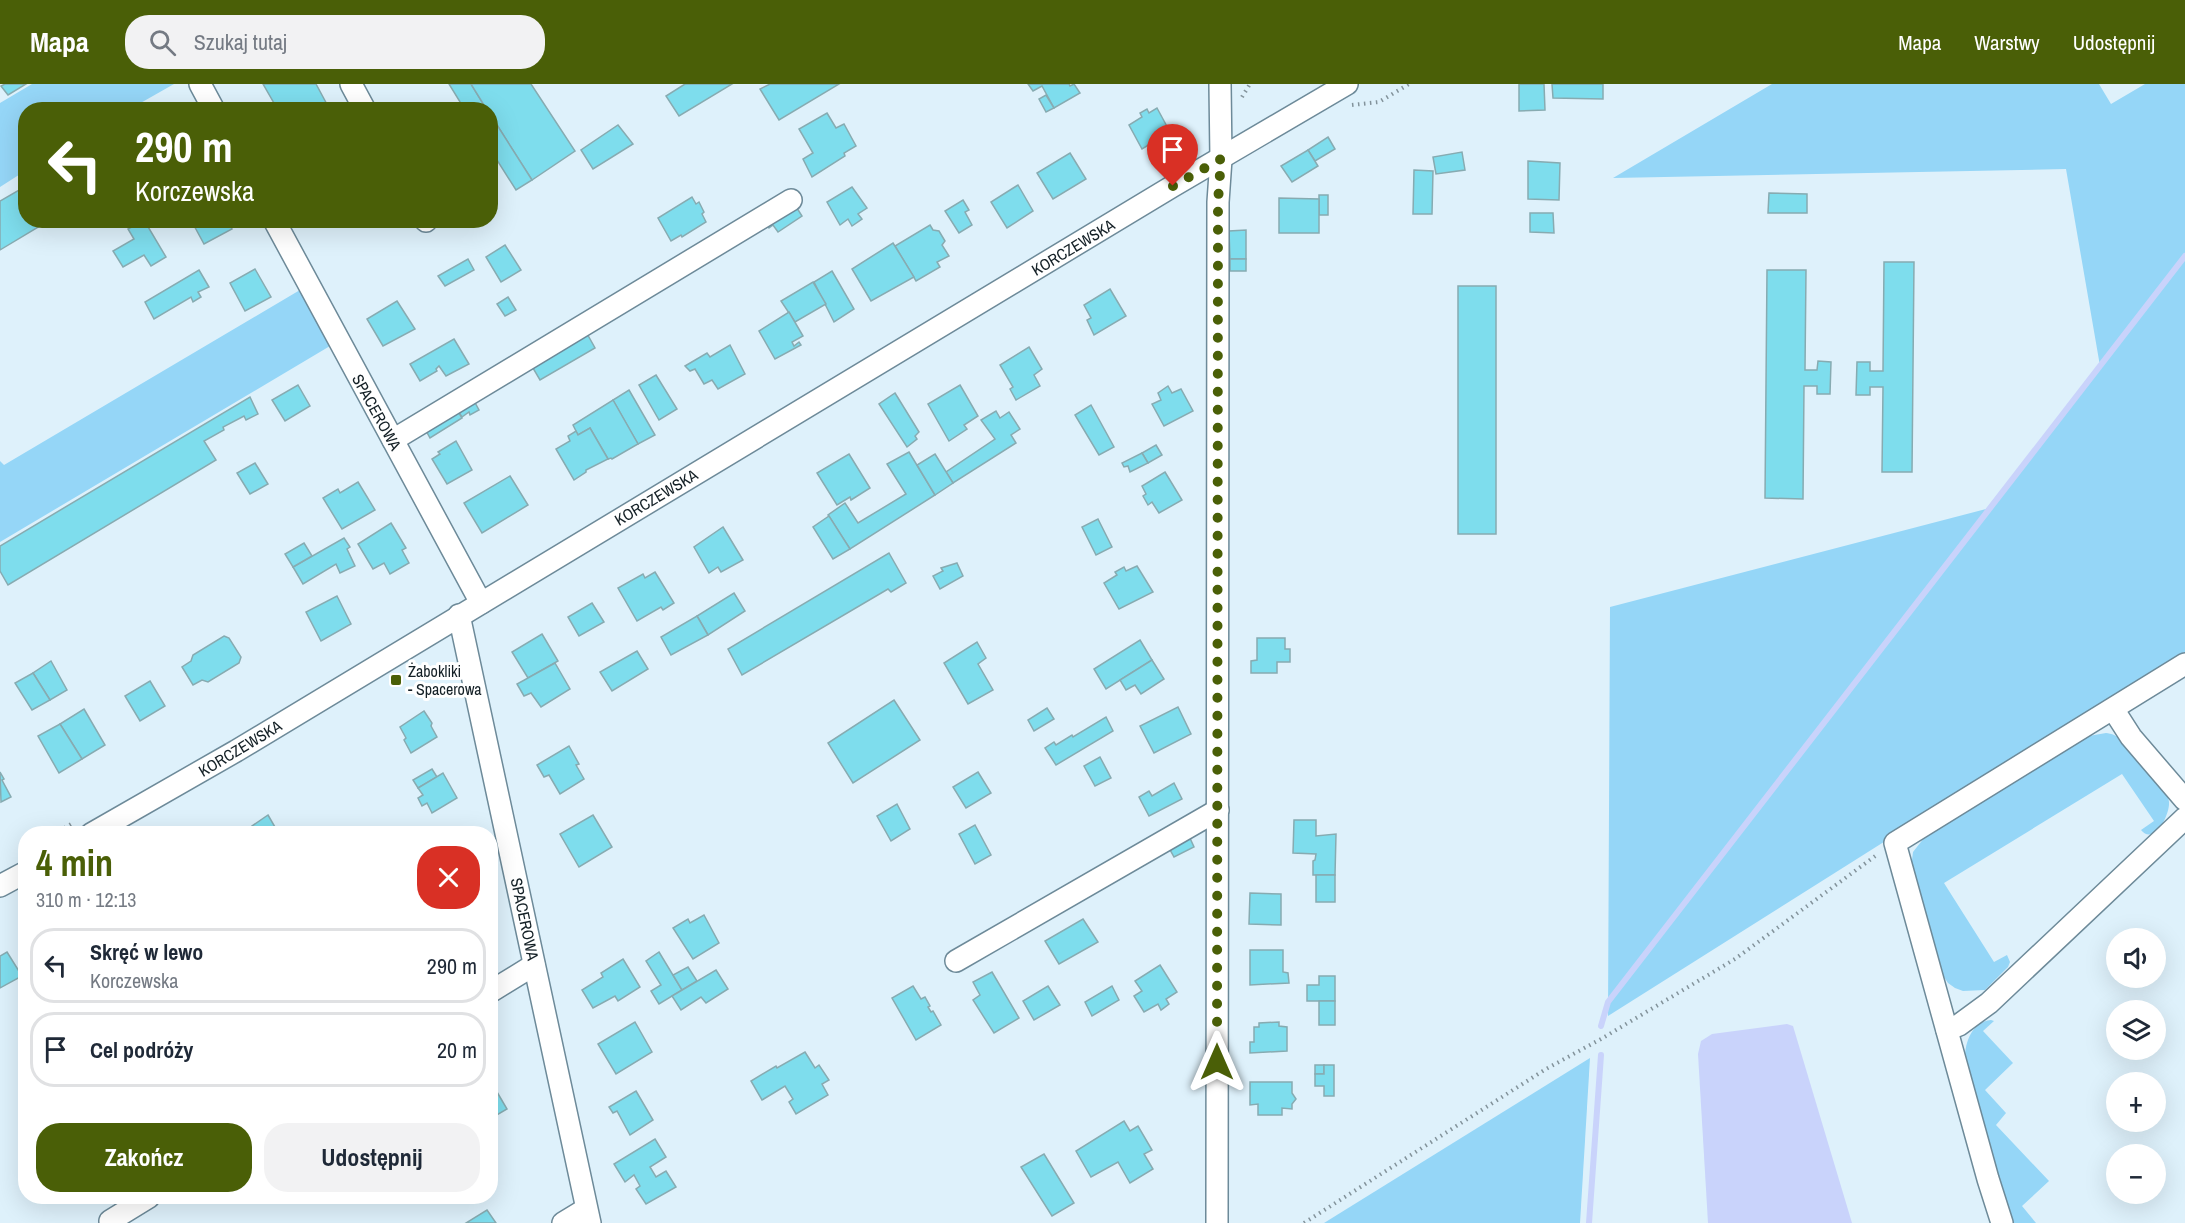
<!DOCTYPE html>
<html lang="pl">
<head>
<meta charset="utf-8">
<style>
  body { margin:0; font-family:"Archivo Narrow",sans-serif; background:#f2f2f3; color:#1f2937; height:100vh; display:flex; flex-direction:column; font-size:22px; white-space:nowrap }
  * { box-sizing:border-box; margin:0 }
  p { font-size:20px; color:#747a83 }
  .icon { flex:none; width:33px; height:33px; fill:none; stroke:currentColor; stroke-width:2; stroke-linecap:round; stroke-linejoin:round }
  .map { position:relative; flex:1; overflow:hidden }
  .side { position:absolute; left:18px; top:742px; width:480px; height:378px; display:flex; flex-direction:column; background:#fff; border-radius:24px; box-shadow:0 6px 24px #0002 }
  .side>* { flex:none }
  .banner { position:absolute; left:18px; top:18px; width:480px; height:126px; border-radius:24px; box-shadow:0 6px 24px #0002; background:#4a5f07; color:#fff; overflow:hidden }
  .controls { position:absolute; left:2106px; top:844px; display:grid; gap:12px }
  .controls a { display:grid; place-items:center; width:60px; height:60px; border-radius:50%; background:#fff; box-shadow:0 6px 24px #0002; font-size:30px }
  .pin { position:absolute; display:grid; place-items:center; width:51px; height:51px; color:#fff; margin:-62px -26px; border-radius:50% 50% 50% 0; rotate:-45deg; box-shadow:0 0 6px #0007 }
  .pin .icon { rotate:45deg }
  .me { position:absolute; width:66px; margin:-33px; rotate:0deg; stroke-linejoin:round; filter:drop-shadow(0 0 4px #0008) }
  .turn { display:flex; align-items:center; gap:21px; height:126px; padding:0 18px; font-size:27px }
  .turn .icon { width:78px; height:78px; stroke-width:2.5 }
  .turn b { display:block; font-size:42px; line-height:51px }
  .round { display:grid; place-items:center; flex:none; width:63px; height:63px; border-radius:24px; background:#f2f2f3 }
  .headline { display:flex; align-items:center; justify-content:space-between; height:102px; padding:0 18px }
  h1 { font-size:36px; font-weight:800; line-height:45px; color:#4a5f07 }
  .primary-button { display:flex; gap:12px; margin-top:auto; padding:12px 18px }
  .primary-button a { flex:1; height:69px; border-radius:24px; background:#4a5f07; color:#fff; font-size:24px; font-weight:800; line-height:69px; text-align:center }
  .primary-button a+a { background:#f2f2f3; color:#1f2937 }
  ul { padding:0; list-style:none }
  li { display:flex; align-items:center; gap:18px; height:75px; margin:0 12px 9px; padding:0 6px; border:3px solid #e0e1e3; border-radius:24px }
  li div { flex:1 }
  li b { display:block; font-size:22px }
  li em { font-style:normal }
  header { display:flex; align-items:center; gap:36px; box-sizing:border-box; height:84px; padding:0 30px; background:#4a5f07; color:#fff }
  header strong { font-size:28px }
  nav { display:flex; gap:33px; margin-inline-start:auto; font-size:21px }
  .search { width:420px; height:54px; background:#f2f2f3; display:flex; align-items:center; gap:15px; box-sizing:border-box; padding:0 21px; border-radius:24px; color:#747a83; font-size:22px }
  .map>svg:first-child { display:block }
  .green { fill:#95d6f7 }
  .water { fill:#c9d3fb }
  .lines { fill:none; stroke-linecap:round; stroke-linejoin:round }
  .stream { stroke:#c9d3fb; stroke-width:6 }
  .building { fill:#7edded; stroke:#87abb1; stroke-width:1.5 }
  .minor-casing { stroke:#6d8a99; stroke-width:24 }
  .path { stroke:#83939b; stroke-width:4; stroke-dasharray:1.5 4.5; stroke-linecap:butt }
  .minor { stroke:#fff; stroke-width:21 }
  .route { stroke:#4a5f07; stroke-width:10; stroke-dasharray:0 18 }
  .poi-dot { fill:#4a5f07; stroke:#fff; stroke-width:2 }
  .labels { text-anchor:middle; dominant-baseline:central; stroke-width:6; stroke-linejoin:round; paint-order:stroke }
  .street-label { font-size:16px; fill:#142026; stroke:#fff }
  .poi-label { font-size:16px; fill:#142026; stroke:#fff; text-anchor:start }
</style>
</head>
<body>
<header>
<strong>Mapa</strong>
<div class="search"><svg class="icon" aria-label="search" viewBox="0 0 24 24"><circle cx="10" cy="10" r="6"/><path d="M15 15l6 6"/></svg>Szukaj tutaj</div>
<nav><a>Mapa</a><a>Warstwy</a><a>Udostępnij</a></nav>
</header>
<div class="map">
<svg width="2185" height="1139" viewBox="0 0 2185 1139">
  <rect width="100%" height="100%" fill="#def1fb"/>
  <g class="green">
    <polygon points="32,0 174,0 130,25 26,26 25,87 0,103 0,19"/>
    <polygon points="1772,0 2099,0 2111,20 2145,0 2185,0 2185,568 1608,932 1610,523 1986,425 2100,282 2066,85 1613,94"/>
    <polygon points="300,206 330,262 0,458 0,377 4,381"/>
    <path d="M2106,649c2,0 6,1 8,2 13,6 55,54 55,67 1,13 -15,44 -28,28l13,-9 -32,-47 -178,109 50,79 13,-7 3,7 -2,5 -23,23 -22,1 -8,-3 -7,-5 -6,-9 -31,-106 2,-16 15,-19 155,-96z"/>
    <path d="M1991,936l3,1 -11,10 30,32 -28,27 21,23 -10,12 53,56 -27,25 14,17h-23l-12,-35 -36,-130c0,-16 7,-36 26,-38z"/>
    <polygon points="1590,974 1580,1139 1324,1139"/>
  </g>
  <polygon class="water" points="1787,940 1793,942 1852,1139 1708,1139 1698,970 1701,957 1712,950"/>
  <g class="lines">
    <g class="stream">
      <polyline points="1601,942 1608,918 2185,172"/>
      <polyline points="1589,1139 1601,971"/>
    </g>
  </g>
  <g class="building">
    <polygon points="5,0 26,0 8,11 1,2"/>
    <polygon points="263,0 316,0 330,26 278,26"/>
    <polygon points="449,0 471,0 487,26 465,26"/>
    <polygon points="471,0 531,0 575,67 532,96 490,30 490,26 487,26"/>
    <polygon points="685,0 732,0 679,32 666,12"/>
    <polygon points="770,0 839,0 779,36 760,5"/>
    <polygon points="1028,0 1069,0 1070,2 1074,0 1080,9 1054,24 1042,2 1033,7"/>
    <polygon points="1519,0 1544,0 1545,26 1519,27"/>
    <polygon points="1552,0 1603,0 1603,15 1553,14"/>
    <polygon points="1046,11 1054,24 1046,28 1039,15"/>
    <polygon points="1157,24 1170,48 1142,65 1129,41 1142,33 1140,29 1147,25 1149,29"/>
    <polygon points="827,29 836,44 844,40 856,62 844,69 845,72 812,93 803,75 813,69 799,45"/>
    <polygon points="490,30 532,96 516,106 490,65"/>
    <polygon points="618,41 633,60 593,85 581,66"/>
    <polygon points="1328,53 1335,65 1315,77 1308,66"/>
    <polygon points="1308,66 1318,82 1292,98 1281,82"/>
    <polygon points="1462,68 1465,86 1436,90 1433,73"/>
    <polygon points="1070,69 1086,95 1053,115 1037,89"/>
    <polygon points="1528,77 1560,79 1559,116 1528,115"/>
    <polygon points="1414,86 1433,87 1432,130 1413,130"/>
    <polygon points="1018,101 1033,127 1007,144 991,118"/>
    <polygon points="26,102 26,136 50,136 0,166 0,117"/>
    <polygon points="852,103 867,124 858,130 862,135 852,142 848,135 840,141 827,118"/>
    <polygon points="1769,109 1807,110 1807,129 1768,129"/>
    <rect x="1319" y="111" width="9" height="20"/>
    <polygon points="692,113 696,120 699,118 704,128 702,130 706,138 682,153 681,151 671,157 658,134"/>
    <polygon points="1279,114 1319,115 1319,149 1279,149"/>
    <polygon points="963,116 969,126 965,128 972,141 959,149 945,127"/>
    <polygon points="795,121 802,132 778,148 773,141 769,144 766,139"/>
    <polygon points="1530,129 1553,129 1554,149 1530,148"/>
    <polygon points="144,136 166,173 151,182 144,171 123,183 113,167 134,155 128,145"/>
    <polygon points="191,136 227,136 232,145 204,160"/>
    <polygon points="930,141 933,146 939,147 945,157 942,161 949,172 937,178 940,183 916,197 895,162"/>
    <polygon points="1246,146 1246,175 1230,175 1229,147"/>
    <polygon points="893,159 914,193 871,217 852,185"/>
    <polygon points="505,161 521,186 501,198 486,173"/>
    <polygon points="468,175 474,186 445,202 438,192"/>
    <rect x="1230" y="175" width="16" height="12"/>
    <polygon points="1884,178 1914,178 1912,388 1882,388 1883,303 1870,303 1870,311 1856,311 1857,278 1870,278 1870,287 1883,287"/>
    <polygon points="255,185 271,213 245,227 230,199"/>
    <polygon points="199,186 209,203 198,208 201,213 193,218 191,213 154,235 145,218"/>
    <polygon points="1767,186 1806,186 1805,286 1817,286 1818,277 1831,278 1830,310 1817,310 1817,302 1804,302 1803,415 1765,414"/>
    <polygon points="832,187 854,225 834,238 814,198"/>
    <polygon points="813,198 826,220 795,238 781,217"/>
    <rect x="1458" y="202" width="38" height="248"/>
    <polygon points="1110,205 1126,232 1094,251 1087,236 1091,234 1084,221"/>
    <polygon points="508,213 516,226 505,232 497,220"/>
    <polygon points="397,217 415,245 383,262 367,235"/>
    <polygon points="789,228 803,252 792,258 794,262 799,258 801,261 775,275 759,247"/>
    <polygon points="585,246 595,264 540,296 530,279"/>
    <polygon points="454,255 469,280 446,292 439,282 436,285 437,287 420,297 410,280"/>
    <polygon points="730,261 745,290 718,305 712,296 704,300 695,285 690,287 685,282 707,269 710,273"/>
    <polygon points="1029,263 1042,285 1034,291 1040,302 1016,316 1010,305 1013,303 1000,281"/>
    <polygon points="656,291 677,325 659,336 639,301"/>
    <polygon points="298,301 310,322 285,337 272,316"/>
    <polygon points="960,301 978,332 964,341 967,345 949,357 928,320"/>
    <polygon points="1168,302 1172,309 1181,305 1193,327 1164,342 1152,320 1161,316 1158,309"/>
    <polygon points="629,306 655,351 638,360 613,316"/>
    <polygon points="895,309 919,348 915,352 917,355 907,363 879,320"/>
    <polygon points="250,313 258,330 246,336 244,332 223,343 224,346 204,357 216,376 8,501 0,487 0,462"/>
    <polygon points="473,315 479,326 470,331 469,328 462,333 456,324"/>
    <polygon points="613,316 638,360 612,375 611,374 608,375 590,344 578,351 573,341"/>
    <polygon points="1091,321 1114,363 1099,371 1075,331"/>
    <polygon points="456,324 462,334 430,354 424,343"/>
    <polygon points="996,327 1000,334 1009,328 1020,345 1011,351 1016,359 953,399 946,388 995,355 981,336"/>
    <polygon points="590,344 608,375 586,386 586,388 574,396 556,365 570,357 568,352 576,347 578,351"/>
    <polygon points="456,357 472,386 447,400 432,375 440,370 438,368"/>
    <polygon points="1156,361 1162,371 1148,379 1142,369"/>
    <polygon points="909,368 935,411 850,465 828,431 845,419 858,439 906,410 887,380"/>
    <polygon points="1142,369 1148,379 1130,388 1128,382 1124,383 1122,379"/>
    <polygon points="849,370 870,404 851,416 850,413 837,421 817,389"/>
    <polygon points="935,370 953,399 935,411 917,381"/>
    <polygon points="255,379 268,400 250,410 237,389"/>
    <polygon points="1165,388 1182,416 1159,429 1152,418 1148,421 1143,412 1146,410 1142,402"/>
    <polygon points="510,392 528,421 482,449 464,419"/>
    <polygon points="358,398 375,426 342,445 323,414 338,405 340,409"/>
    <polygon points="829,432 850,465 833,475 813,443"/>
    <polygon points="1098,435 1112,463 1096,471 1082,443"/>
    <polygon points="391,439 406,464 402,466 409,479 390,490 384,479 373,485 358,460"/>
    <polygon points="723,443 743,476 721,488 718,483 709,489 694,463"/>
    <polygon points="344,454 350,463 347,465 355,482 340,489 336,480 303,500 293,483"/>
    <polygon points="304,459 312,472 293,483 285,470"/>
    <polygon points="889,469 906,499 891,508 888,505 742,591 728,565"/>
    <polygon points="957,479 963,492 940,505 933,492 943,487 941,484"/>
    <polygon points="1137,482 1153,508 1119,525 1104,499 1117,491 1115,488 1124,483 1126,487"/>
    <polygon points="655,488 674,519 663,526 661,523 637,537 618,504 643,490 645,494"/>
    <polygon points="734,509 745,527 708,551 697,532"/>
    <polygon points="337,512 351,540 321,557 306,528"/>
    <polygon points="592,519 604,538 579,552 568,533"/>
    <polygon points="697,532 708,551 671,571 661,553"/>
    <polygon points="542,550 558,577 528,594 512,568"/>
    <polygon points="224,552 229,554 241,573 239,579 208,598 202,596 193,601 182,583 191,577 193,571"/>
    <polygon points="1257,554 1285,554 1285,565 1290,565 1290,578 1277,578 1277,589 1251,589 1251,577 1257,576"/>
    <polygon points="1140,556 1152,576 1106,605 1094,585"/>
    <polygon points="977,558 986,574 978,580 993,606 968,620 944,579"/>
    <polygon points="637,567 648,585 612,607 600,588"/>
    <polygon points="1152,576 1164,595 1141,610 1135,601 1126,606 1120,596"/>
    <polygon points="51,577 67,606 50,616 33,589"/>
    <polygon points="555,579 570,605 541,623 531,609 524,612 517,600"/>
    <polygon points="33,589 50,616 32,626 15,599"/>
    <polygon points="150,597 165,622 140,637 125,612"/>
    <polygon points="894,616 920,656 853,699 828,659"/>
    <polygon points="1178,623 1191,650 1154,669 1140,642"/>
    <polygon points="1047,624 1054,635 1034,647 1028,636"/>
    <polygon points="84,625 105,661 82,675 60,640"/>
    <polygon points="424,627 432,639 431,642 437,653 411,669 404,656 406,654 400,643"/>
    <polygon points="1106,633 1113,647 1056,681 1045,664 1054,658 1056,661 1072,651 1073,653"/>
    <polygon points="60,640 82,675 59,689 38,652"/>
    <polygon points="569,662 579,680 576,681 584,695 560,710 549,691 544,693 537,681"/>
    <polygon points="1100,673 1111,694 1095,702 1084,682"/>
    <polygon points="432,685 437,693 418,704 413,696"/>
    <polygon points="0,688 4,695 2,696 11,713 1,718"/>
    <polygon points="978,688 991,709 966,724 953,703"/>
    <polygon points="443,689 457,714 432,729 427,719 422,722 418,714 423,711 418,704"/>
    <polygon points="1174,699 1182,715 1149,732 1139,713 1149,707 1152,712"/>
    <polygon points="897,720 910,745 891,757 877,732"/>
    <polygon points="268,731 279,750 257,750 252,742"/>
    <polygon points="593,731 612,763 579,783 560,750"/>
    <polygon points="1294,736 1316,736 1316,752 1336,750 1335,791 1313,791 1313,777 1315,776 1316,770 1293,769"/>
    <polygon points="975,741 991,771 975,780 959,750"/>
    <polygon points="1189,752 1194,763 1174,773 1168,762"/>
    <rect x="1316" y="791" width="19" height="27"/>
    <polygon points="1250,809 1281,810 1281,841 1249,840"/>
    <polygon points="704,831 719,859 693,875 673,844 688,835 690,839"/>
    <polygon points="1083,835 1098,858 1059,880 1045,857"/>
    <polygon points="1250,866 1283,866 1283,888 1288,889 1289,899 1250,901"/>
    <polygon points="7,868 22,892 0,904 0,872"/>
    <polygon points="659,868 682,906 659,920 651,907 661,901 646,877"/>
    <polygon points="623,875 640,903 618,917 615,912 593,924 582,906 603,893 601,889"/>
    <polygon points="1160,881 1177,908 1166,915 1169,920 1161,926 1158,920 1144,928 1134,912 1142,907 1135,897"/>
    <polygon points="688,883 697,897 682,906 673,891"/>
    <polygon points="716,886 728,905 706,919 701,913 681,926 672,912"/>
    <polygon points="992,888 1019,934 994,949 973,916 980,911 973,898"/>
    <polygon points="1319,892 1335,892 1335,917 1307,917 1307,901 1319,901"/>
    <polygon points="913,902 921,915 925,913 930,922 928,923 931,928 933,927 941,941 916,956 892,914"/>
    <polygon points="1048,902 1060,921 1034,936 1023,917"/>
    <polygon points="1112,902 1119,916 1092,932 1085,918"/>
    <rect x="1319" y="917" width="16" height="24"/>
    <polygon points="635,938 652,968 616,990 598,960"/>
    <polygon points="1279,938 1279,942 1287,943 1287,967 1250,969 1250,958 1254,958 1254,943 1259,943 1259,939"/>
    <polygon points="805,968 815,984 819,981 829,996 822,1000 828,1011 796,1030 789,1018 793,1015 785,1002 762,1016 751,997 776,982 777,984"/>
    <rect x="1315" y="981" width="9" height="9"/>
    <polygon points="1324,981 1334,981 1334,1012 1324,1012 1324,1002 1315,1002 1315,990 1324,990"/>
    <polygon points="1250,998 1292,998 1292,1009 1296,1015 1292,1020 1292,1025 1282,1024 1282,1031 1258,1031 1258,1020 1250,1021"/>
    <polygon points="636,1007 653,1036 630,1051 617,1027 613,1029 609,1023"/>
    <polygon points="497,1008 507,1025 490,1035 490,1011"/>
    <polygon points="1124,1037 1130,1047 1138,1042 1152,1066 1144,1070 1153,1085 1130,1099 1118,1078 1091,1093 1076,1067"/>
    <polygon points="655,1055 666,1073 650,1083 656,1093 666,1087 676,1103 646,1120 636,1105 640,1102 634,1091 625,1098 614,1080"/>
    <polygon points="1044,1070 1074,1119 1052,1132 1021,1083"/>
    <polygon points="487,1126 496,1139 466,1139"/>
  </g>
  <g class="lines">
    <defs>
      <g id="minor">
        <polyline points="200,0 214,26"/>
        <polyline points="351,0 365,26"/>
        <polyline points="274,136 481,519"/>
        <polyline points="425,136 426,137"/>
        <polyline points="393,356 791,116"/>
        <polyline points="459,531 590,1139"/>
        <polyline points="2113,625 2131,653 2185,716"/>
        <polyline points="91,750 236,667 1173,102 1347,0"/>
        <polyline points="0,802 26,788"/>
        <polyline points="956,877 1218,726"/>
        <polyline points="490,908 534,881"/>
        <polyline points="1947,946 1959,941 1989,919 2185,734"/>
        <polyline points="110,1137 149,1113"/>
        <polyline points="563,1139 586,1125"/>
        <polyline points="1217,1139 1218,118 1221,75 1220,0"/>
        <polyline points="2002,1139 1988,1095 1895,759 2185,580"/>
      </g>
    </defs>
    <use href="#minor" class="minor-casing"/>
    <g class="path">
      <polyline points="1242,13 1250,0"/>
      <polyline points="1352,21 1379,18 1409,0"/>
      <polyline points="54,750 73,739"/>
      <polyline points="1304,1139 1546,985 1601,955 1735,875 1878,770"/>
    </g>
    <use href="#minor" class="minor"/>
  </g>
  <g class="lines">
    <polyline class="route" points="1173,102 1221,75 1218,118 1217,978"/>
  </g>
  <rect class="poi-dot" x="390" y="590" width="12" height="12" rx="3"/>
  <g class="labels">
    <g class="street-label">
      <text transform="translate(1073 163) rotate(-31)">KORCZEWSKA</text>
      <text transform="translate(377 328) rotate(61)">SPACEROWA</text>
      <text transform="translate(656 413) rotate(-31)">KORCZEWSKA</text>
      <text transform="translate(240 664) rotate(-31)">KORCZEWSKA</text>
      <text transform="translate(525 835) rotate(78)">SPACEROWA</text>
    </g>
    <g class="poi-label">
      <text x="408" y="587">Żabokliki<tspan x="408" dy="18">- Spacerowa</tspan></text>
    </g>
  </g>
</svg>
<div class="controls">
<a><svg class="icon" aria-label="sound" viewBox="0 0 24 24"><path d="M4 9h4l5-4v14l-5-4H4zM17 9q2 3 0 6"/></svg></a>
<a><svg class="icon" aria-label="layers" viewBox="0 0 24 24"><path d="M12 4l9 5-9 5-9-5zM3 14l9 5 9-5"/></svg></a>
<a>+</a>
<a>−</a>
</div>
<div class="pin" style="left:1173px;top:102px;background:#d93025"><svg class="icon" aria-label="arrive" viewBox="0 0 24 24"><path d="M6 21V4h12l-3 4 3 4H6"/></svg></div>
<svg class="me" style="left:1217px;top:978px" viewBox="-20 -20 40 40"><path d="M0-17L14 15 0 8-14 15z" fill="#4a5f07" stroke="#fff" stroke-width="4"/></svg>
<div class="banner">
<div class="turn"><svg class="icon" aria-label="left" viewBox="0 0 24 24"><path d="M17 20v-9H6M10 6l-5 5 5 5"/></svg><div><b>290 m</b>Korczewska</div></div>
</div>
<section class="side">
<div class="headline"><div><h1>4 min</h1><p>310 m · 12:13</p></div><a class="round" style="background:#d93025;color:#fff"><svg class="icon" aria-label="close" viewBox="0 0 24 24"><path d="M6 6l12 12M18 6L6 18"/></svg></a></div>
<ul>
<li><svg class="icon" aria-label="left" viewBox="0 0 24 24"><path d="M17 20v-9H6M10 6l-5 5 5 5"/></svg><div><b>Skręć w lewo</b><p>Korczewska</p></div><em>290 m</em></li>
<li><svg class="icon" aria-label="arrive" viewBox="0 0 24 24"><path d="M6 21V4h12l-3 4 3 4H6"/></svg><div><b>Cel podróży</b></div><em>20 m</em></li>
</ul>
<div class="primary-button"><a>Zakończ</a><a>Udostępnij</a></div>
</section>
</div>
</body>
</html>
